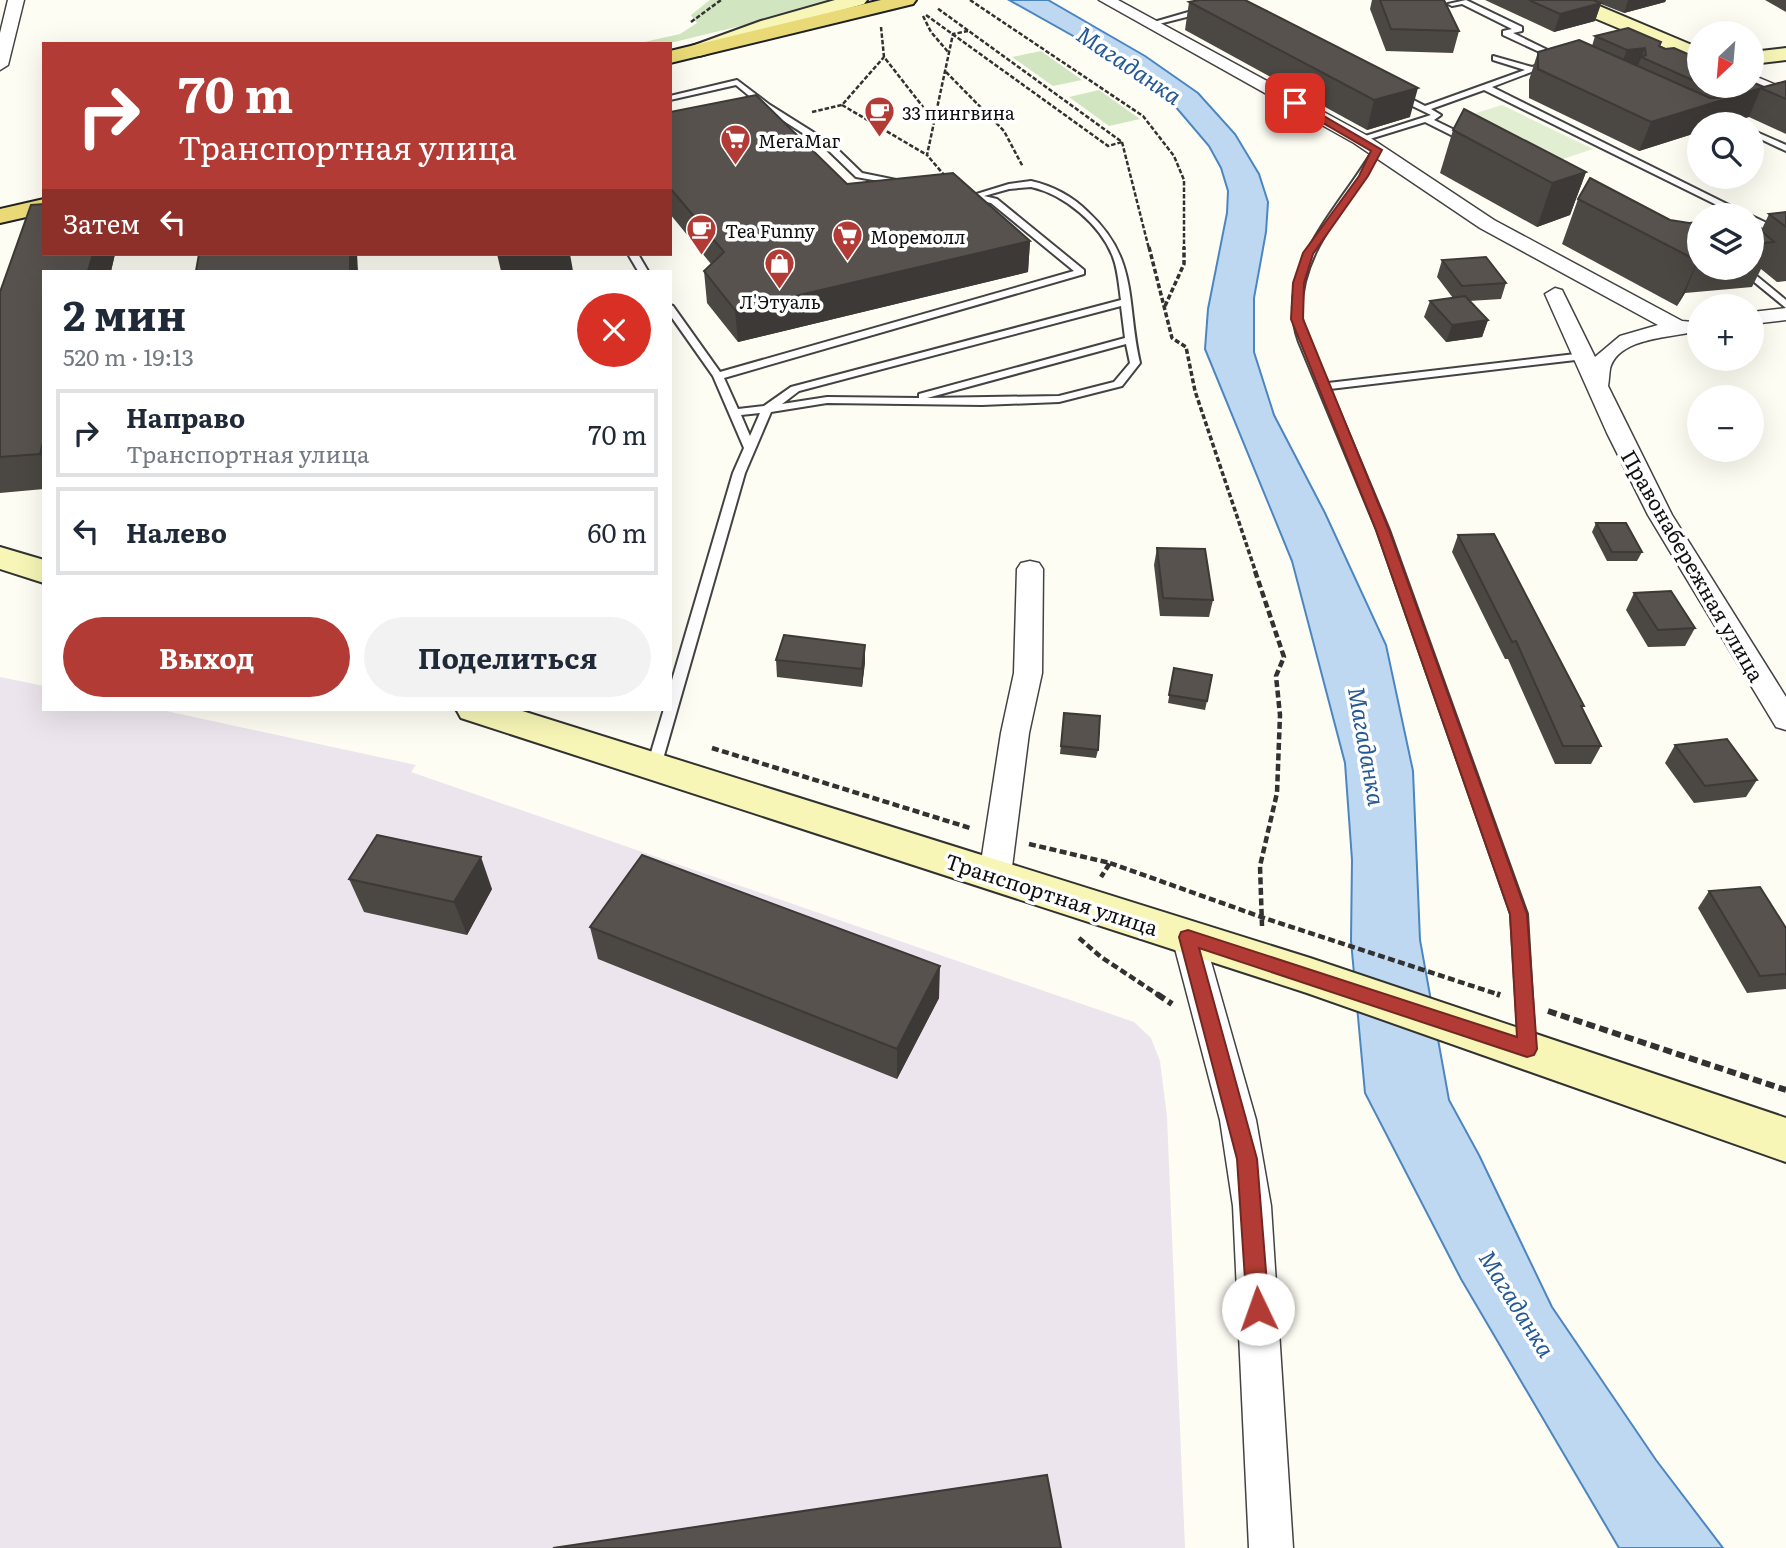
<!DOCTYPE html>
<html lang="ru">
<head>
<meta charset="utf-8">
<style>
  body { margin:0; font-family:Literata,serif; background:#f2f2f3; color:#1f2937; height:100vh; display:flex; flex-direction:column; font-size:26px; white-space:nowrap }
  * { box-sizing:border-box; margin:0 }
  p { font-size:23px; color:#747a83 }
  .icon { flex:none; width:38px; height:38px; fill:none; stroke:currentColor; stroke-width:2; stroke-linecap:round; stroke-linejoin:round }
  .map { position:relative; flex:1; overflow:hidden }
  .panel { position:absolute; left:42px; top:270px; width:630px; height:441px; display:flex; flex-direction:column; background:#fff; border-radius:0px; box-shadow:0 7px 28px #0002 }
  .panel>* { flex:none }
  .hud { position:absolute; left:42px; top:42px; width:630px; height:214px; border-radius:0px; box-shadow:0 7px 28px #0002; background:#b23c35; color:#fff; overflow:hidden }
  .needle { width:46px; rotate:206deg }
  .tools { position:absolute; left:1687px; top:21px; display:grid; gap:14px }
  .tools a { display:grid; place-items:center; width:77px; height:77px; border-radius:50%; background:#fff; box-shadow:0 7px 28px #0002; font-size:35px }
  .pin { position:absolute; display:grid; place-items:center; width:60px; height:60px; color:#fff; margin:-30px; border-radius:14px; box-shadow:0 4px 10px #0006 }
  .me { position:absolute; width:77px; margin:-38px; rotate:357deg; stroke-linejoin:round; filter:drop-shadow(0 0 5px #0008) }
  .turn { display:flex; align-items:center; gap:24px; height:147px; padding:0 21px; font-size:32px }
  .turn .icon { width:91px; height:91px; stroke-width:2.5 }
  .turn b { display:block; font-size:49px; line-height:60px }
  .then { display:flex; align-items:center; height:66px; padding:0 21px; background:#0003; gap:14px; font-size:26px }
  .round { display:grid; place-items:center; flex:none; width:74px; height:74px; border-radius:37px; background:#f2f2f3 }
  .summary { display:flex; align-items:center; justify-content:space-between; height:119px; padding:0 21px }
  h1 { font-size:42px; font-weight:700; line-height:52px }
  .action { display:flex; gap:14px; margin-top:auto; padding:14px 21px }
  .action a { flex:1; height:80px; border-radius:42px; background:#b23c35; color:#fff; font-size:28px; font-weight:700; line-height:80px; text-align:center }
  .action a+a { background:#f2f2f3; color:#1f2937 }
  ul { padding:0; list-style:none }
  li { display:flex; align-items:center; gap:21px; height:88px; margin:0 14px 10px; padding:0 7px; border:4px solid #e0e1e3; border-radius:0px }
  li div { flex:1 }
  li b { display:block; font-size:26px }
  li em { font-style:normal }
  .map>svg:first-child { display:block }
  .industrial { fill:#ede5ed }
  .green { fill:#d0e5c0 }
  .pitch { fill:#e1eed1 }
  .water { fill:#bdd8f0; stroke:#4c86c0; stroke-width:2 }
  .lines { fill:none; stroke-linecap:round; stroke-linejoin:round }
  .lane-casing { stroke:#434343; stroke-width:4 }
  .street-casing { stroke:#434343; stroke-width:3 }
  .secondary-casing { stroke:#323232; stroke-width:4 }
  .primary-casing { stroke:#212121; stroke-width:4 }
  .path-far3 { stroke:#323232; stroke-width:2.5; stroke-dasharray:4.5 2; stroke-linecap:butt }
  .path-far2 { stroke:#323232; stroke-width:3.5; stroke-dasharray:5 2.5; stroke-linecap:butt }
  .path-far1 { stroke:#323232; stroke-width:4.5; stroke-dasharray:7 3.5; stroke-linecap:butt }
  .path { stroke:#323232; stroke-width:6; stroke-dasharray:9 4.5; stroke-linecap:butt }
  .lane { fill:#fff; fill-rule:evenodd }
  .street { fill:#fff; fill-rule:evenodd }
  .secondary { fill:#f7f6b6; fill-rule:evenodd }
  .primary { fill:#eada77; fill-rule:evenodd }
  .wall { fill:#4b4742 }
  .shaded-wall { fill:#3d3936 }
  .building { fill:#57524d; stroke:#3d3936; stroke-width:2 }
  .route { fill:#b23c35; stroke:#742722; stroke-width:2 }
  .labels { text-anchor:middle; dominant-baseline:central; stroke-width:7; stroke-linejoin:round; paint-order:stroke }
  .far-poi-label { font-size:18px; fill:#101010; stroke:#fff; text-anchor:start }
  .street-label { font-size:21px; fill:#101010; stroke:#fff }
  .water-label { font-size:23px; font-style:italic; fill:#255995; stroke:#fff }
</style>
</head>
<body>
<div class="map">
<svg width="1786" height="1548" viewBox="0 0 1786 1548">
  <rect width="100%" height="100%" fill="#fefdf4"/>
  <polygon class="industrial" points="0,677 44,686 44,709 157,709 416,765 411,772 1134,1022 1151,1038 1160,1061 1167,1117 1185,1548 0,1548"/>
  <g class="green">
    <polygon points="710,0 848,0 666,44 635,44 680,34 697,23 691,15"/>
    <polygon points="1041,51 1082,80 1053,86 1012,57"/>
    <polygon points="1099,90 1140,119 1109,126 1069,97"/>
  </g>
  <polygon class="pitch" points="1502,105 1593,149 1551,163 1460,118"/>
  <polygon class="water" points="1009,0 1048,0 1145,56 1198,93 1235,134 1259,174 1268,202 1266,232 1254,298 1254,352 1274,415 1325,513 1386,645 1413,771 1420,940 1449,1100 1479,1155 1552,1307 1656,1460 1723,1548 1619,1548 1461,1279 1365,1093 1351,941 1352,860 1345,763 1292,561 1205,349 1208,309 1227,213 1228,191 1221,168 1209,146 1169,99 1147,81 1123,64"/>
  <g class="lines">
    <defs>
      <g id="lane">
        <polygon points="1220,0 1228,0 1222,8 1151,26 1147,24 1216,4"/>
        <polygon points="1466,0 1522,27 1522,31 1513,33 1564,58 1557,60 1503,35 1503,31 1512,29 1462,4 1452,6 1448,4"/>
        <polygon points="1493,56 1532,67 1548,62 1552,64 1492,87 1749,215 1737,215 1484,90 1431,109 1441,115 1434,120 1471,138 1471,142 1465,142 1425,122 1360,142 1356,139 1431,115 1396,98 1396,94 1402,94 1425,106 1525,70 1493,60"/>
        <polygon points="737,80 770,105 832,144 862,173 911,183 907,186 856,177 826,148 765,109 736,85 670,100 670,96"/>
        <polygon points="1752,130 1786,145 1786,151 1752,135"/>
        <path d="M1377,147l4,3c-29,51 -85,104 -79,168 2,23 17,45 26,65l256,-30 5,3 -5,3 -254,30 59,141 138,384 8,133 -2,5 -6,2 -6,-2 -2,-5 -8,-133 -134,-384 -78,-188c-27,-73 40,-133 74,-192z"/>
        <path d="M1031,181c22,5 41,15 57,31 51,47 38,90 52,151l-18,23 -63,16 -77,3 -155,-2 -56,9 -26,61 -84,293 -2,4h-10l-2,-4 17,-57h6v-22l63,-214 11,-25 -31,-72 -43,-61v-10l3,1 47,66 354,-101 -83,-68 -19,-4 -2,-3 39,-12zM1031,187c33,7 70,38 82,70 5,13 6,29 8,43l-330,87 -27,19 -26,3 -14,-31 360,-104v-4l-87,-71 -13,-3 25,-7zM1121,306l4,32 -206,56v4l-92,-1 -45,7 17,-13zM1126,344l4,19 -16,19 -55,14 -132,2zM760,413l-10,23 -9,-21z"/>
        <polygon points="1752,216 1773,226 1786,221 1786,227 1770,232 1752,222"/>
        <polygon points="628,254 638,254 648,271 638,271"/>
        <polygon points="1737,268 1747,268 1786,300 1786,308"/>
      </g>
      <g id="street">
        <polygon points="8,0 24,0 8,65 0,70 0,33"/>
        <path d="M1099,0h19l248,135 128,85 188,101 11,1 3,5 -3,5c-25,6 -75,6 -83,37 -1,6 -1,12 -2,17l64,129 114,182v33l-10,-3 -128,-212 -41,-82 -62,-139 10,-6 7,2 33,67 25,-21 38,-11 -178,-97 -126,-85z"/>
        <polygon points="1752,75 1786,89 1786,100 1751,86"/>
        <polygon points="1786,308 1786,320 1752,324 1752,312"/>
        <polygon points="1030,561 1039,563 1043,569 1042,673 1029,733 1011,875 1006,884 995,888 984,884 979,875 1001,733 1014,673 1017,569 1021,563"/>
        <polygon points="1188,924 1200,927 1204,937 1256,1120 1271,1206 1293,1548 1249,1548 1233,1206 1220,1120 1172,937 1176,927"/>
      </g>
      <g id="secondary">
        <polygon points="835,0 867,0 864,4 775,29 706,54 699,56 689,50 692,46 761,21"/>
        <polygon points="1558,0 1585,0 1699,48 1699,62 1561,4"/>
        <polygon points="1786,48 1786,60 1752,64 1752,52"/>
        <polygon points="0,547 44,560 44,583 0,569"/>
        <polygon points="456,709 516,709 1310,958 1786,1118 1786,1162 1307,993 461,718"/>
      </g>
      <g id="primary">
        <polygon points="881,0 916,0 913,4 670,63 670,51"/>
        <polygon points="44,199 44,213 0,223 0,209"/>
      </g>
    </defs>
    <use href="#lane" class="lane-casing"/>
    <use href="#street" class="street-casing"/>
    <use href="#secondary" class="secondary-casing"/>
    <use href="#primary" class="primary-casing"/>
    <g class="path-far3">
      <polyline points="970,0 1143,116 1174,156 1184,180 1184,249"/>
      <polyline points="926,15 1108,146 1122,142 937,8"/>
      <polyline points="923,16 931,32 949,53"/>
      <polyline points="691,22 721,0"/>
      <polyline points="881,27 884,57 934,121"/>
      <polyline points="946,72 1004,131 1023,167"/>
      <polyline points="842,105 927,155"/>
      <polyline points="812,112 842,105 884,57"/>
      <polyline points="1122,142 1149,249"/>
      <polyline points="945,176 927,155 953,34 968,31"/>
    </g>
    <g class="path-far2">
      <polyline points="1149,247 1172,338 1186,347 1195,391 1256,573"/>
      <polyline points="1165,306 1184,264 1184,247"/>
    </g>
    <g class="path-far1">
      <polyline points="1255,571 1284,657 1276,676 1280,715 1277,793 1260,866 1262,926"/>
      <polyline points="712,748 970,828"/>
      <polyline points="1029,844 1110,863 1101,877"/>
      <polyline points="1110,863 1264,918 1500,995"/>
      <polyline points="1079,938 1101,957 1160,996"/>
    </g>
    <g class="path">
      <polyline points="1157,994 1172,1004"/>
      <polyline points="1497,994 1500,995"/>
      <polyline points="1548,1011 1786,1090"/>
    </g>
    <use href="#lane" class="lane"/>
    <use href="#street" class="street"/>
    <use href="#secondary" class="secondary"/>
    <use href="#primary" class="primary"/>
  </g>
  <g class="wall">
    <polygon points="1372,0 1444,0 1459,31 1453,53 1386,51 1370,9"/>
    <polygon points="1485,0 1666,0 1665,2 1624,13 1601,4 1595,21 1554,32"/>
    <polygon points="1765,0 1786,0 1786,12"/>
    <polygon points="1189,2 1410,117 1367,130 1185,30"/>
    <polygon points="1595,36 1661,42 1660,46 1665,49 1699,59 1699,86 1752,86 1764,87 1786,81 1786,134 1749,117 1699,124 1699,132 1639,151 1529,98 1529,80 1538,52 1592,46"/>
    <polygon points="670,112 847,184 1030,241 1028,272 738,342 707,303 704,271 711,264 670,214"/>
    <polygon points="1453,130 1586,172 1570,215 1537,227 1440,173"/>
    <polygon points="1578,199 1670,220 1689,223 1699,222 1699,268 1752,268 1752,223 1761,231 1769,214 1786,212 1786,281 1777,282 1761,269 1752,287 1685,293 1677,306 1562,244"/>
    <polygon points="44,254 115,254 111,271 44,271 44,489 0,493 0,292"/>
    <polygon points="1442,260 1506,283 1501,299 1469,301 1488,320 1482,337 1446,342 1424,317 1430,301 1453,298 1437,277"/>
    <polygon points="1596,523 1642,552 1637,561 1607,561 1592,532"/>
    <polygon points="1458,535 1584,706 1582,708 1601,746 1591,764 1555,764 1508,659 1505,659 1452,552"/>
    <polygon points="1157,548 1213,600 1209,617 1160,616 1154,565"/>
    <polygon points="1634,593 1695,628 1685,646 1648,647 1626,610"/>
    <polygon points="776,660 865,662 862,687 777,677"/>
    <polygon points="1174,668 1207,701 1205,710 1168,703"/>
    <polygon points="1064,713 1098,750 1096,758 1060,754"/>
    <polygon points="1675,745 1757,780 1746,797 1694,803 1665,763"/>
    <polygon points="349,879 492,889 467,935 364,912"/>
    <polygon points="1709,891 1786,928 1786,989 1747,993 1698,908"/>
    <polygon points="590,927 939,998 897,1079 598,959"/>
  </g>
  <g class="shaded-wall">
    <polygon points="1628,0 1666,0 1665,2 1624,13"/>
    <polygon points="1601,3 1595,21 1554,32 1560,14"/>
    <polygon points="1645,48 1634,76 1616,78 1627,50"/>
    <polygon points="1418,88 1410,117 1367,130 1374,100"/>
    <polygon points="1761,88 1749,117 1726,124 1699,124 1699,132 1639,151 1651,122"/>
    <polygon points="1586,172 1570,215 1537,227 1552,183"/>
    <polygon points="1030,241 1028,272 738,342 735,310"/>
    <polygon points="93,254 115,254 111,271 88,271"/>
    <polygon points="350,254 357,254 358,271 350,271"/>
    <polygon points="497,254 570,254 573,271 501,271"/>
    <polygon points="1699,258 1685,293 1677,306"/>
    <polygon points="1488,320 1482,337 1446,342 1452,325"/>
    <polygon points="44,438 44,461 40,454"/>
    <polygon points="865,645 865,662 862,687 862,669"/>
    <polygon points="481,857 492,889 467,935 454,902"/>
    <polygon points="940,966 939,998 897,1079 897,1049"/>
  </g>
  <g class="building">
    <polygon points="1199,0 1245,0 1418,88 1374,100 1189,2"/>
    <polygon points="1380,0 1444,0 1459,31 1391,29"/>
    <polygon points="1529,0 1593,0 1601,3 1560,14"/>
    <polygon points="1628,28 1661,42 1659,46 1665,49 1674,48 1699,59 1699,83 1641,57 1646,55 1645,48 1627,50 1595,36"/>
    <polygon points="1579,40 1710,98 1720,98 1720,93 1705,86 1752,86 1752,82 1764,87 1786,81 1786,99 1761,88 1651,122 1538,69 1538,52"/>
    <polygon points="756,95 847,184 953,173 1030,241 735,310 704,271 724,252 670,188 670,112"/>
    <polygon points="1464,109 1586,172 1552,183 1453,130"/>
    <polygon points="1590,178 1670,220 1689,223 1699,222 1699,258 1698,261 1578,199"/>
    <polygon points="44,204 44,254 93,254 88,271 44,271 44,438 40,454 0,457 0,292 31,205"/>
    <polygon points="1786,212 1786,227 1769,214"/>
    <polygon points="1752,223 1774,242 1752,244"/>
    <polygon points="199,254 350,254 350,271 196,271"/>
    <polygon points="1486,257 1506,283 1462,286 1442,260"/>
    <polygon points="1465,296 1488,320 1452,325 1430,301"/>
    <polygon points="1596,523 1626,523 1642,552 1612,552"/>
    <polygon points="1494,534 1584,706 1581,706 1601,746 1563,746 1516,641 1512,642 1458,535"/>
    <polygon points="1157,548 1205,549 1213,600 1163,598"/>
    <polygon points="1671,591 1695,628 1658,630 1634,593"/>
    <polygon points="784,635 865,645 862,669 776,660"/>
    <polygon points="1174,668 1212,675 1207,701 1169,695"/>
    <polygon points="1064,713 1100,716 1098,750 1061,746"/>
    <polygon points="1727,739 1757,780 1705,786 1675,745"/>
    <polygon points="377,835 481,857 454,902 349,879"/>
    <polygon points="642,855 940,966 897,1049 590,927"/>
    <polygon points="1760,887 1786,928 1786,974 1760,976 1709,891"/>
    <polygon points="1047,1475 1061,1548 553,1548"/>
  </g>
  <polygon class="route" points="1292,101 1298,101 1382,150 1368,176 1313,254 1304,283 1303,319 1389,530 1527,914 1537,1049 1534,1055 1527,1057 1199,948 1257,1159 1269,1309 1266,1317 1258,1320 1251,1317 1247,1309 1237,1159 1179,937 1181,932 1188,930 1517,1037 1510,914 1376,530 1291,319 1293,283 1303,253 1359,176 1371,151 1292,105"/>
  <defs>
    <symbol id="cafe-pin" viewBox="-11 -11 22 30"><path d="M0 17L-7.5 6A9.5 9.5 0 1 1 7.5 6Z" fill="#b23c35" stroke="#fff"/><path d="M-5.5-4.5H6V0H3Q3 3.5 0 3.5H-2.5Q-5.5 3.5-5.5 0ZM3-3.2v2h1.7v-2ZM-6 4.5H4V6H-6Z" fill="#fff"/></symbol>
    <symbol id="supermarket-pin" viewBox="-11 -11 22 30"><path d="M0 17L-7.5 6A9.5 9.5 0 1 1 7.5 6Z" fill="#b23c35" stroke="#fff"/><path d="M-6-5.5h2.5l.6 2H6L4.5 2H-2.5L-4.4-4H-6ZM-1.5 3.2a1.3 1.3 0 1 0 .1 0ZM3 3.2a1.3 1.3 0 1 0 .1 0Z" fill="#fff"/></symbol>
    <symbol id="shop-pin" viewBox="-11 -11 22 30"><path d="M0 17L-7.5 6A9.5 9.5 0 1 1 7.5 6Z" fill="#b23c35" stroke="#fff"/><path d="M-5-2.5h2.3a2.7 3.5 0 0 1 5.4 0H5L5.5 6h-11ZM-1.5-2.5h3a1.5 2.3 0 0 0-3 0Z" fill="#fff"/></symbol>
  </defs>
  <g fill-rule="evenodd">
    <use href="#cafe-pin" x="862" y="94" width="35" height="47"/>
    <use href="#supermarket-pin" x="718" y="122" width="35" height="47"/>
    <use href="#cafe-pin" x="684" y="212" width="35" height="47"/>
    <use href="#supermarket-pin" x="830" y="218" width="35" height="47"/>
    <use href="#shop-pin" x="762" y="246" width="35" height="47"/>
  </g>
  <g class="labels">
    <g class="far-poi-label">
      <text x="902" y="112">33 пингвина</text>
      <text x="758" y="140">МегаМаг</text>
      <text x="725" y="230">Tea Funny</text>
      <text x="870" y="236">Моремолл</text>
      <text x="780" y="301" text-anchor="middle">Л'Этуаль</text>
    </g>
    <g class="street-label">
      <text transform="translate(1694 565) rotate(60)">Правонабережная улица</text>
      <text transform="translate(1052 893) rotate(18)">Транспортная улица</text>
    </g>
    <g class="water-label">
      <text transform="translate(1130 64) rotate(34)">Магаданка</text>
      <text transform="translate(1368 746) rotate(80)">Магаданка</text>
      <text transform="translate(1518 1303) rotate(58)">Магаданка</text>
    </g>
  </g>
</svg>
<div class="tools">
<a><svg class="needle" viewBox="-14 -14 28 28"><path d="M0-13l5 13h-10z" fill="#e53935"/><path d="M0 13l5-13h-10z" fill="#747a83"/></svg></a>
<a><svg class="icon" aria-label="search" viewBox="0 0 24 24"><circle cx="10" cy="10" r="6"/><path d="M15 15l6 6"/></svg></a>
<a><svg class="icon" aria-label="layers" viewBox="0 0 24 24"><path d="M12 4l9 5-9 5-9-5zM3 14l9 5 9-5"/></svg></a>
<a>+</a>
<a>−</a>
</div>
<div class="pin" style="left:1295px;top:103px;background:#d93025"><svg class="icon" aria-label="arrive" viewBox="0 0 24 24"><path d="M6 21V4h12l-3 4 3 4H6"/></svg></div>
<svg class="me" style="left:1258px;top:1309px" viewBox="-20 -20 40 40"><circle r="19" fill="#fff"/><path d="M0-13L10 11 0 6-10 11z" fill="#b23c35"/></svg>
<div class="hud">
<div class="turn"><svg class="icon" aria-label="right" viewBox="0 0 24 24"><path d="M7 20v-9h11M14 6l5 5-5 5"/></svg><div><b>70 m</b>Транспортная улица</div></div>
<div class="then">Затем<svg class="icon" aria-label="left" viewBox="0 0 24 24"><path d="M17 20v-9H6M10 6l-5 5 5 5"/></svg></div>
</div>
<section class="panel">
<div class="summary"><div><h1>2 мин</h1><p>520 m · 19:13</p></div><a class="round" style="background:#d93025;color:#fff"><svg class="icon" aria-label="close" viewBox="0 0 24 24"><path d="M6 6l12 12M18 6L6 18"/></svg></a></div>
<ul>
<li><svg class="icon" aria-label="right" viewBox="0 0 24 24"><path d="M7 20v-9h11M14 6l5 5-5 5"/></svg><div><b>Направо</b><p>Транспортная улица</p></div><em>70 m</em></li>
<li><svg class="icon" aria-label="left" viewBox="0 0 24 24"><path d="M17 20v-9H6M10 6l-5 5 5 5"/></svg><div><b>Налево</b></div><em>60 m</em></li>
</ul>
<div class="action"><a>Выход</a><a>Поделиться</a></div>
</section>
</div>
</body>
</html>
